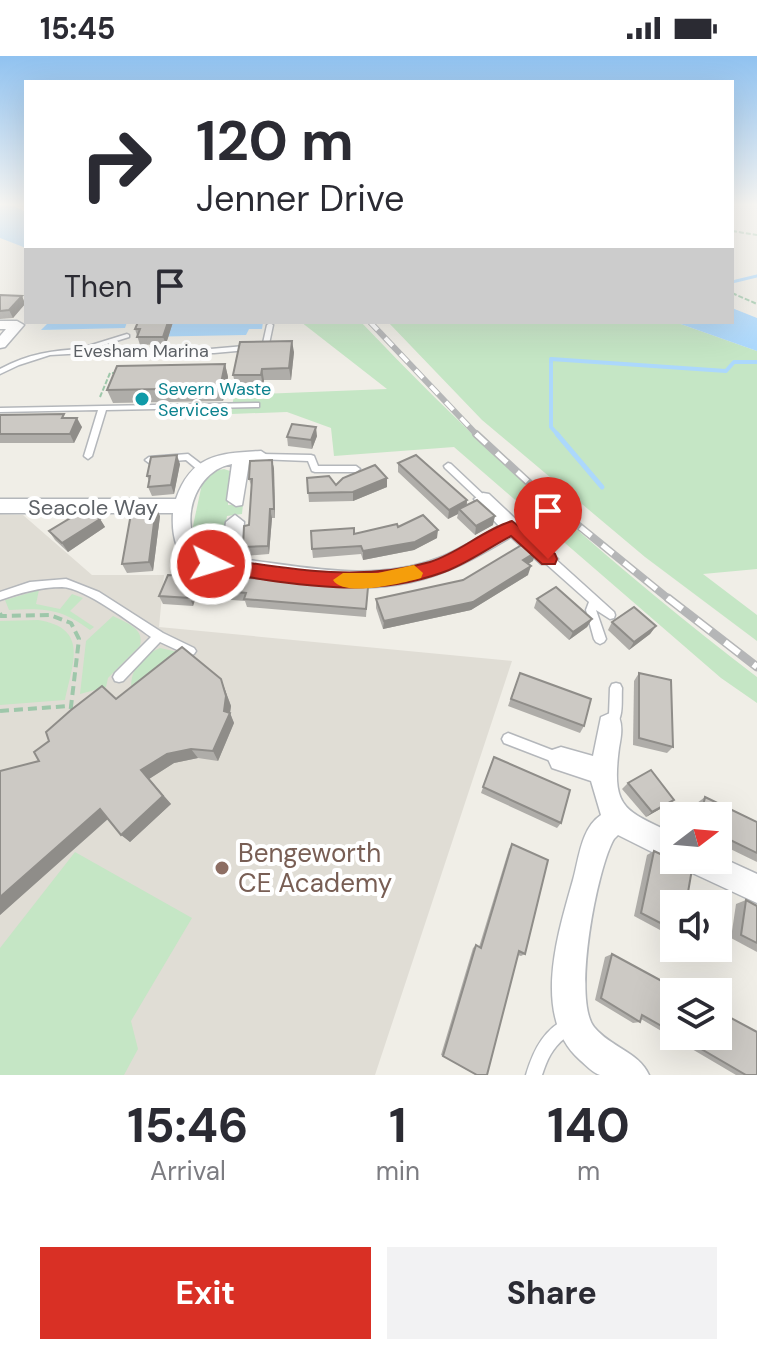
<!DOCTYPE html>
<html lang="en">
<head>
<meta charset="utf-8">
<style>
  body { margin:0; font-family:"DM Sans",sans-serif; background:#f2f2f3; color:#2b2b33; height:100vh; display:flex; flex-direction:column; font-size:30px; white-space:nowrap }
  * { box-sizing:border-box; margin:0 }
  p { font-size:26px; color:#7c7c81 }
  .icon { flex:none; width:44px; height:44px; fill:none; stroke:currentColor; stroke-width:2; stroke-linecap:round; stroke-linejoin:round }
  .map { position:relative; height:1019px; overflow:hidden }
  .side { display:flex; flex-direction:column; background:#fff; flex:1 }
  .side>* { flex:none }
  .guide { position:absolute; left:24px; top:24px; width:710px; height:244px; border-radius:0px; box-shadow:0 8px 32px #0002; background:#fff; color:#2b2b33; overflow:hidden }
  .needle { width:52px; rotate:74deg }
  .tools { position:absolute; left:660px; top:746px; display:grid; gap:16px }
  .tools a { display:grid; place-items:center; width:72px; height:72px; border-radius:0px; background:#fff; box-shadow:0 8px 32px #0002; font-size:40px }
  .pin { position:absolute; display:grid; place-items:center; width:68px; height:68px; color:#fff; margin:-82px -34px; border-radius:50% 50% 50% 0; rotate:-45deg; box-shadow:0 0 8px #0007 }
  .pin .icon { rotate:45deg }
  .me { position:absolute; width:88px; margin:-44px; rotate:95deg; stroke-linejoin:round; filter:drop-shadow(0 0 6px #0008) }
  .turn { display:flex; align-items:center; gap:28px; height:168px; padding:0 40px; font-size:36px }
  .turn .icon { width:104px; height:104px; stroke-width:2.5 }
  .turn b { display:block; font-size:56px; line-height:68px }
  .then { display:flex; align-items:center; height:76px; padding:0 40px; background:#0003; gap:16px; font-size:30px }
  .eta { display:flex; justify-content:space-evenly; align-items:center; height:136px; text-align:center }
  .eta b { font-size:48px; font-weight:700; line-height:56px }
  .cta { display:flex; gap:16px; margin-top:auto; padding:16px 40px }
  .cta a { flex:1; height:92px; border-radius:0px; background:#d93025; color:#fff; font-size:32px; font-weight:700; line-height:92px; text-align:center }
  .cta a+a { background:#f2f2f3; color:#2b2b33 }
  .status { display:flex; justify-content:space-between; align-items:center; height:56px; padding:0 40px; background:#fff; direction:ltr }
  .status svg { height:22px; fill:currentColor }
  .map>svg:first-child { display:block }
  .education { fill:#e0ddd5 }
  .green { fill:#c5e6c5 }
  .water { fill:#acd8fc }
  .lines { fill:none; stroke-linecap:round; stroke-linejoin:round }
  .stream-far2 { stroke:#acd8fc; stroke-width:3 }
  .stream-far1 { stroke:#acd8fc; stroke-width:4 }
  .stream { stroke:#acd8fc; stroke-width:5 }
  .service-casing { stroke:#b4b7bb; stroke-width:3 }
  .minor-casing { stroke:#b4b7bb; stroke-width:3 }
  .path-far1 { stroke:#9ec7aa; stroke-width:2; stroke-dasharray:5 2; stroke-linecap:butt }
  .path { stroke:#9ec7aa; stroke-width:4; stroke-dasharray:9 5; stroke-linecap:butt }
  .service { fill:#fff; fill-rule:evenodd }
  .minor { fill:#fff; fill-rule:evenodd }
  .rail-far2-casing { stroke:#b5b6b7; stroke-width:6 }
  .rail-far1-casing { stroke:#b5b6b7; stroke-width:8 }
  .rail-casing { stroke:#b5b6b7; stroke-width:9 }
  .rail-far2 { stroke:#fff; stroke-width:4; stroke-dasharray:11; stroke-linecap:butt }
  .rail-far1 { stroke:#fff; stroke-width:5; stroke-dasharray:14; stroke-linecap:butt }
  .rail { stroke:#fff; stroke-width:6; stroke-dasharray:18; stroke-linecap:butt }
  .wall { fill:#afada9 }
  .shaded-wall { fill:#8f8d89 }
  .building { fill:#ccc9c4; stroke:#8f8d89; stroke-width:2 }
  .route { fill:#d93025; stroke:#8d1f18; stroke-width:2 }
  .slow { fill:#f59e0b }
  .culture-dot { fill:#0f9aa8; stroke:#fff; stroke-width:3 }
  .education-dot { fill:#8d6e63; stroke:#fff; stroke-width:3 }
  .labels { text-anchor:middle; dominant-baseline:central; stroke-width:8; stroke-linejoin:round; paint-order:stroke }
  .far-street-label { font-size:18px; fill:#5e6267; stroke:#fff }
  .far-culture-label { font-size:18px; fill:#0d838f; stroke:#fff; text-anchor:start }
  .street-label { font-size:22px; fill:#5e6267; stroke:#fff }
  .near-education-label { font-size:26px; fill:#785e54; stroke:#fff; text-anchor:start }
</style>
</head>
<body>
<div class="status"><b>15:45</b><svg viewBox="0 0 49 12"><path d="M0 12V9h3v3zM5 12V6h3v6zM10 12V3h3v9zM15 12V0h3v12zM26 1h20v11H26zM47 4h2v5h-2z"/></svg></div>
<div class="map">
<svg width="757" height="1019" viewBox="0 0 757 1019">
  <rect width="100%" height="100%" fill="#f0eee7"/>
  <polygon class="education" points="0,458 23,459 92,519 164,519 159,571 512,605 375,1019 0,1019"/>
  <g class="green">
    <path d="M301,266h60c122,129 255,247 396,355v26l-36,-25 -267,-231 -120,9 -3,-28 -44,-16 -56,2 3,-19 153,-6z"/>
    <polygon points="388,266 675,266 757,295 757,513 703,518 757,559 757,585 645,501 482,364"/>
    <polygon points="224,413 230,415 228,449 243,448 242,458 227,460 221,492 216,496 205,496 195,485 193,470 203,423 214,415"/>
    <path d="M39,534l-3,14 24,5 12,-15 11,4 -13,13 24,16 -4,3c-30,-22 -45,-22 -81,-20l-4,-10z"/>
    <path d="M113,560c13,7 32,12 27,30l-32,32 -2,9 -26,7 6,-53z"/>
    <path d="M38,564c51,8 35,42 27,80l-65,5v-84z"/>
    <path d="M160,592l18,4 -47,35c0,-19 11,-32 29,-39z"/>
    <polygon points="75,796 192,862 131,965 138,993 124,1019 0,1019 0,892"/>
  </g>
  <g class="water">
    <polygon points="0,149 11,149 26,156 26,192 0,182"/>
    <polygon points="732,252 757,262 757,295 675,266 732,266"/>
    <polygon points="49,266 127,266 125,272 41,274"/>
    <polygon points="141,266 263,266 262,273 249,273 246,279 137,281"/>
  </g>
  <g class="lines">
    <polyline class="stream-far2" points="732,226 757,220"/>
    <polyline class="stream-far1" points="559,380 551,371 551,303 726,315 734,306 757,306"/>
    <polyline class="stream" points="557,378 602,431"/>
    <defs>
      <g id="service">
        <path d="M270,267l3,2 -4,19 -11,5 -44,4h-128l-36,2 -31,10 -19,9v-5c27,-15 54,-19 84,-20l1,-2 42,-13 2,1v2l-38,12 108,1 58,-5 6,-2 4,-18z"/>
        <polygon points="256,347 259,347 259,351 106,354 92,400 88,403 84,400 98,354 0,356 0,352"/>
        <polygon points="188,398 205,411 206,413 205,415 199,415 186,404 149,407 145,404 149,401"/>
        <polygon points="261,398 311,399 314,400 318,410 356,410 360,413 356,416 315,416 312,415 308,405 258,403 258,399"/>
        <polygon points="448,407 451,408 486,441 488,443 486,445 480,445 445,412 444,410"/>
        <polygon points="548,499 552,500 614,556 615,559 614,562 610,563 596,554 606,583 604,586 600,588 596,586 594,583 586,554 589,546 544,506 543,503 544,500"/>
        <path d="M66,523l33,13 64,41 31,15 2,3 -2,3 -4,2 -4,-2 -26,-12 -37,39 -4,1 -4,-1 -2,-4 2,-4 36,-36c-20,-14 -66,-49 -89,-50 -22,0 -42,6 -62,13v-8l30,-10z"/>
        <path d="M616,627l4,1 2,4c-1,16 3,33 -12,42l-4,-2 -2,-4 5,-9 1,-27 2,-4z"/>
        <polygon points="508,677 565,699 567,703 565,707 561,709 504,687 502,683 504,679"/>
        <path d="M572,960l6,2 2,6c-4,8 -9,9 -15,14 -13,10 -18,22 -23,37h-16c8,-27 19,-48 46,-59z"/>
      </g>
      <g id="minor">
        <polygon points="0,265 17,265 24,269 5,291 0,292 0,280 6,273 0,273"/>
        <path d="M261,395l9,6 -3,4 -18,2 -7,42 -6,1 -9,-6 5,-36c-47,8 -59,88 -11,94l5,-36 9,-7 9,7 -3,37c66,8 133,24 198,-1 21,-8 40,-21 60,-32l-25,-27 9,-6 6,1 69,65 -3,5h-14l-30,-27c-32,19 -63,37 -100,45 -55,12 -109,2 -163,-6 -19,-3 -44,0 -59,-13 -15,-12 -17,-33 -16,-50h-173v-14h176c15,-44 43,-46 85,-48z"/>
        <path d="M610,657l9,4c4,10 2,20 0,31 -8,62 6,62 55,86v26h7l-7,3 -56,-28 -4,4c-17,29 -42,160 -20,188 16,20 45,25 55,48 -14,0 -36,0 -49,0 -7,-2 -14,-10 -20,-15 -49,-43 -22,-127 -7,-180 6,-21 8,-52 28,-65l-10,-34 -39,-13 -4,-9 4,-9 9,-3 32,9 8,-39z"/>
        <polygon points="718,800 757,818 757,847 686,814 682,804 718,804"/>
      </g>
    </defs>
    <use href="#service" class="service-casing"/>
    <use href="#minor" class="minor-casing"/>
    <g class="path-far1">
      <polyline points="732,175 757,179"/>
      <polyline points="732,237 757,248"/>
      <polyline points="100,341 110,317 116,317"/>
    </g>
    <g class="path">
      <polyline points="0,557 1,560 50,559 71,567 79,583 70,659"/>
      <polyline points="0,655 70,650"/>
    </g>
    <use href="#service" class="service"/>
    <use href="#minor" class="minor"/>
    <defs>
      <polyline id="rail-far2" points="370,266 478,380"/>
      <polyline id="rail-far1" points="476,378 553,449 670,544"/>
      <polyline id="rail" points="668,542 757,611"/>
    </defs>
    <use href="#rail-far2" class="rail-far2-casing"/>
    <use href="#rail-far1" class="rail-far1-casing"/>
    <use href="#rail" class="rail-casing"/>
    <use href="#rail-far2" class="rail-far2"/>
    <use href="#rail-far1" class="rail-far1"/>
    <use href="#rail" class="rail"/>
  </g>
  <g class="wall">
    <polygon points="0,239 22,240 25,248 13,262 0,263"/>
    <polygon points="138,266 173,266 166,288 140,289 135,273"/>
    <polygon points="294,296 291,324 264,324 263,331 236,331 233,319"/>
    <polygon points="225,308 228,321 223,345 113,347 107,334"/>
    <polygon points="0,359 66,362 82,371 74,387 0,387"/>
    <polygon points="317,380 312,393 288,390 287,381"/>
    <polygon points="272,404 274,413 275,462 272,462 269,498 245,500 243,491 249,469 252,432 249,423"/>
    <polygon points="398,407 467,444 467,449 493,469 475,479 457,462 458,458 448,463 398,416"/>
    <polygon points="180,408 174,438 152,440 148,431 149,425 147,420"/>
    <polygon points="307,422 336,429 387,431 353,445 309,446"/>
    <polygon points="160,460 153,515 127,517 122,508"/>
    <polygon points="100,463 105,471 68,496 55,484 49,475"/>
    <polygon points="398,471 437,482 414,494 363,504 361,498 313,502 312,493 354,478"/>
    <polygon points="533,505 528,508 528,519 471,554 383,573 376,552 376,543 463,524"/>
    <polygon points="197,521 200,529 193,550 163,548 159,540"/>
    <polygon points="241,521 368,531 366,561 247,551 245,545 206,542 202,533"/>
    <polygon points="537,543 592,563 587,571 569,584 534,552"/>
    <polygon points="612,566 656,570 650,578 629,594 608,574"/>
    <polygon points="520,617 584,670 580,677 508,650"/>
    <polygon points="639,617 673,691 667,697 633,689 634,625"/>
    <polygon points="221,623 231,650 230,657 234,667 218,705 198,702 174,707 149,723 171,748 130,786 108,763 0,859 0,715 39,705 116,643"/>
    <polygon points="494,701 561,767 557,772 481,737"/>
    <polygon points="628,727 674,744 667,749 646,761 622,733"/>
    <polygon points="705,741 756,766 757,765 757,806 718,787 718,760 695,760 697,747"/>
    <polygon points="512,788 525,898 521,900 518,899 487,1019 476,1019 441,999 473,892 476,889 479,891 509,793"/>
    <polygon points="654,795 674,848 673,881 634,860 647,799"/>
    <polygon points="746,844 757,850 757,896 731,882 736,848"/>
    <polygon points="612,898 674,936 674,980 718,980 757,1019 736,1019 641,963 640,966 633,967 595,944 605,901"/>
  </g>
  <g class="shaded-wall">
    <polygon points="22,240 25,248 13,262 9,254"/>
    <polygon points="168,266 173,266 166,288 163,281"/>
    <polygon points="292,285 294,296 291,324 289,312"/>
    <polygon points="225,308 228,321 223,345 220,332"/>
    <polygon points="262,313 264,324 263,331 261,319"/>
    <polygon points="77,362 82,371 74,387 70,378"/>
    <polygon points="316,371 317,380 312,393 311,384"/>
    <polygon points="177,399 180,408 174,438 171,429"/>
    <polygon points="272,404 274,413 275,462 274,453"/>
    <polygon points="387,422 387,431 353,445 353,436"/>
    <polygon points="467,444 466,453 459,453 458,458 448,463 449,454"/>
    <polygon points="156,451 160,460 153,515 149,506"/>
    <polygon points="270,453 272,462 269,498 268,490"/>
    <polygon points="495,460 493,469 475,479 476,470"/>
    <polygon points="100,463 105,471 68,496 62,487"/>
    <polygon points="438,474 437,482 414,494 363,504 363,495"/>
    <polygon points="536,496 533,505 521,512 523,504"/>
    <polygon points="531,510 528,519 471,554 383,573 384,565"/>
    <polygon points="197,521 200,529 193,550 190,542"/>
    <polygon points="592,563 587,571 569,584 573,576"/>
    <polygon points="656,570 650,578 629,594 634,586"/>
    <polygon points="221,623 231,650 230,657 234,667 218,705 213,695 224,655"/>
    <polygon points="191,693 198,702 174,707 149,723 171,748 130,786 121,779 141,714 167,698"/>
    <polygon points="674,744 667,749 646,761 652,756"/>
    <polygon points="100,753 110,761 0,859 0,841"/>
  </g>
  <g class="building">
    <polygon points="0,239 22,240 9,254 0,255"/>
    <polygon points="138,266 168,266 163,281 137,281 140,273 135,273"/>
    <polygon points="292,285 289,312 262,313 261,319 233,319 240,286"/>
    <polygon points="225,308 220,332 107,334 117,310"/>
    <polygon points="64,358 62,362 77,362 70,378 0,378 0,359"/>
    <polygon points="292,368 316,371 311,384 287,381"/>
    <polygon points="177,399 171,429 148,431 150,420 147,420 151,401"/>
    <polygon points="416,399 467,444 449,454 398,407"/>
    <polygon points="272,404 274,453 270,453 268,490 243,491 244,470 249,469 252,423 249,423 250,405"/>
    <polygon points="375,409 387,422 353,436 308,437 307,422 329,420 336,429 343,422"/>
    <polygon points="477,444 495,460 476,470 459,453"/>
    <polygon points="156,451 149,506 122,508 132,452"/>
    <polygon points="87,452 100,463 62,487 49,475"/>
    <polygon points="423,459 438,474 415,486 363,495 361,490 312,493 311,475 354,472 354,478 397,468 398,471"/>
    <polygon points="525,487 536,496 523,504 531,510 473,546 384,565 376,543 463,524"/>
    <polygon points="209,513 239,515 237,521 368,531 366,553 244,543 246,537 202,533"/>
    <polygon points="168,519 197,521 190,542 159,540"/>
    <polygon points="556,531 592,563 573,576 537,543"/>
    <polygon points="634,551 656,570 634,586 612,566"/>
    <polygon points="182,591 221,623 226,640 224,655 230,657 213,695 191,693 167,698 141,714 163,740 121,779 100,753 0,841 0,715 39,705 34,696 49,685 46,676 71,654 102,630 116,643"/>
    <polygon points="520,617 591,643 584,670 511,643"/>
    <polygon points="639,617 671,624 673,691 639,682"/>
    <polygon points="494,701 570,734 561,767 483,731"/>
    <polygon points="651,714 674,744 652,756 628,727"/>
    <polygon points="705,741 757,766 757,797 718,778 718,760 701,760"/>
    <polygon points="512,788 548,804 525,898 519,895 487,1019 477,1019 443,1000 476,889 481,892"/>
    <polygon points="654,795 692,813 686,848 674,848 674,874 641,857"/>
    <polygon points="746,844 757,850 757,887 741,879"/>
    <polygon points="612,898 682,936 674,936 674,977 642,959 640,966 601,942"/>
    <polygon points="718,955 757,976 757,1019 746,1019 679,980 718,980"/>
  </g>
  <linearGradient id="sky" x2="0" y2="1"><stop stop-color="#90c2f0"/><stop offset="0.51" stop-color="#f8f7f4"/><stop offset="1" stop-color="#f8f7f4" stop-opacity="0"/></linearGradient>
  <rect width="757" height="291" fill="url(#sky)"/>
  <path class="route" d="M512,465l43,33 2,5 -2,5h-13l-31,-28c-23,12 -46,29 -70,37 -75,27 -154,10 -230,-2l-9,-7 9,-7c72,11 147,26 219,5 29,-9 53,-32 82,-41z"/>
  <path class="slow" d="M414,509l9,8 -2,5c-18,5 -77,20 -88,2l10,-7h35z"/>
  <circle class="culture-dot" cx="142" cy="343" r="8"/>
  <circle class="education-dot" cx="222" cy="812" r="8"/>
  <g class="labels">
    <g class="far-street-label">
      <text x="141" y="295">Evesham Marina</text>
    </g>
    <g class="far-culture-label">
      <text x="158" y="333">Severn Waste<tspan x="158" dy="21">Services</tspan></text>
    </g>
    <g class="street-label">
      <text x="93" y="451">Seacole Way</text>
    </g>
    <g class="near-education-label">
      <text x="238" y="797">Bengeworth<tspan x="238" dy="30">CE Academy</tspan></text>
    </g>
  </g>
</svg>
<div class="tools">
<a><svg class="needle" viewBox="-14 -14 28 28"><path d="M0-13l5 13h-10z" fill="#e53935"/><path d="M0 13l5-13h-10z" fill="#7c7c81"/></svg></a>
<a><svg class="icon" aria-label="sound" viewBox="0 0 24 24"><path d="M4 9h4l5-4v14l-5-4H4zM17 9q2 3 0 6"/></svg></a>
<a><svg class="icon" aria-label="layers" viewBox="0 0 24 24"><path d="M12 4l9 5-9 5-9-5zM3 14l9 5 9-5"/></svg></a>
</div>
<div class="pin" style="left:548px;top:503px;background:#d93025"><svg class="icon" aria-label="arrive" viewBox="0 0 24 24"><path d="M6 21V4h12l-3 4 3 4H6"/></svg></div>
<svg class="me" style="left:211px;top:508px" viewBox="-20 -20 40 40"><circle r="17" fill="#d93025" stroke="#fff" stroke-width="3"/><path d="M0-11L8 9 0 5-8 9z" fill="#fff"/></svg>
<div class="guide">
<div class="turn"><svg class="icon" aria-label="right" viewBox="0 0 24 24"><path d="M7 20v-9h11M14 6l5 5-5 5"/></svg><div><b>120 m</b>Jenner Drive</div></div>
<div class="then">Then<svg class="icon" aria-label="arrive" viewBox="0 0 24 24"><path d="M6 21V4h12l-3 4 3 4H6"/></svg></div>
</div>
</div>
<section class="side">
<div class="eta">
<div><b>15:46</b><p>Arrival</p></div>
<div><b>1</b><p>min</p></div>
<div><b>140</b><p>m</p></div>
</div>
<div class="cta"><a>Exit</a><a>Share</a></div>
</section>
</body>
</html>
